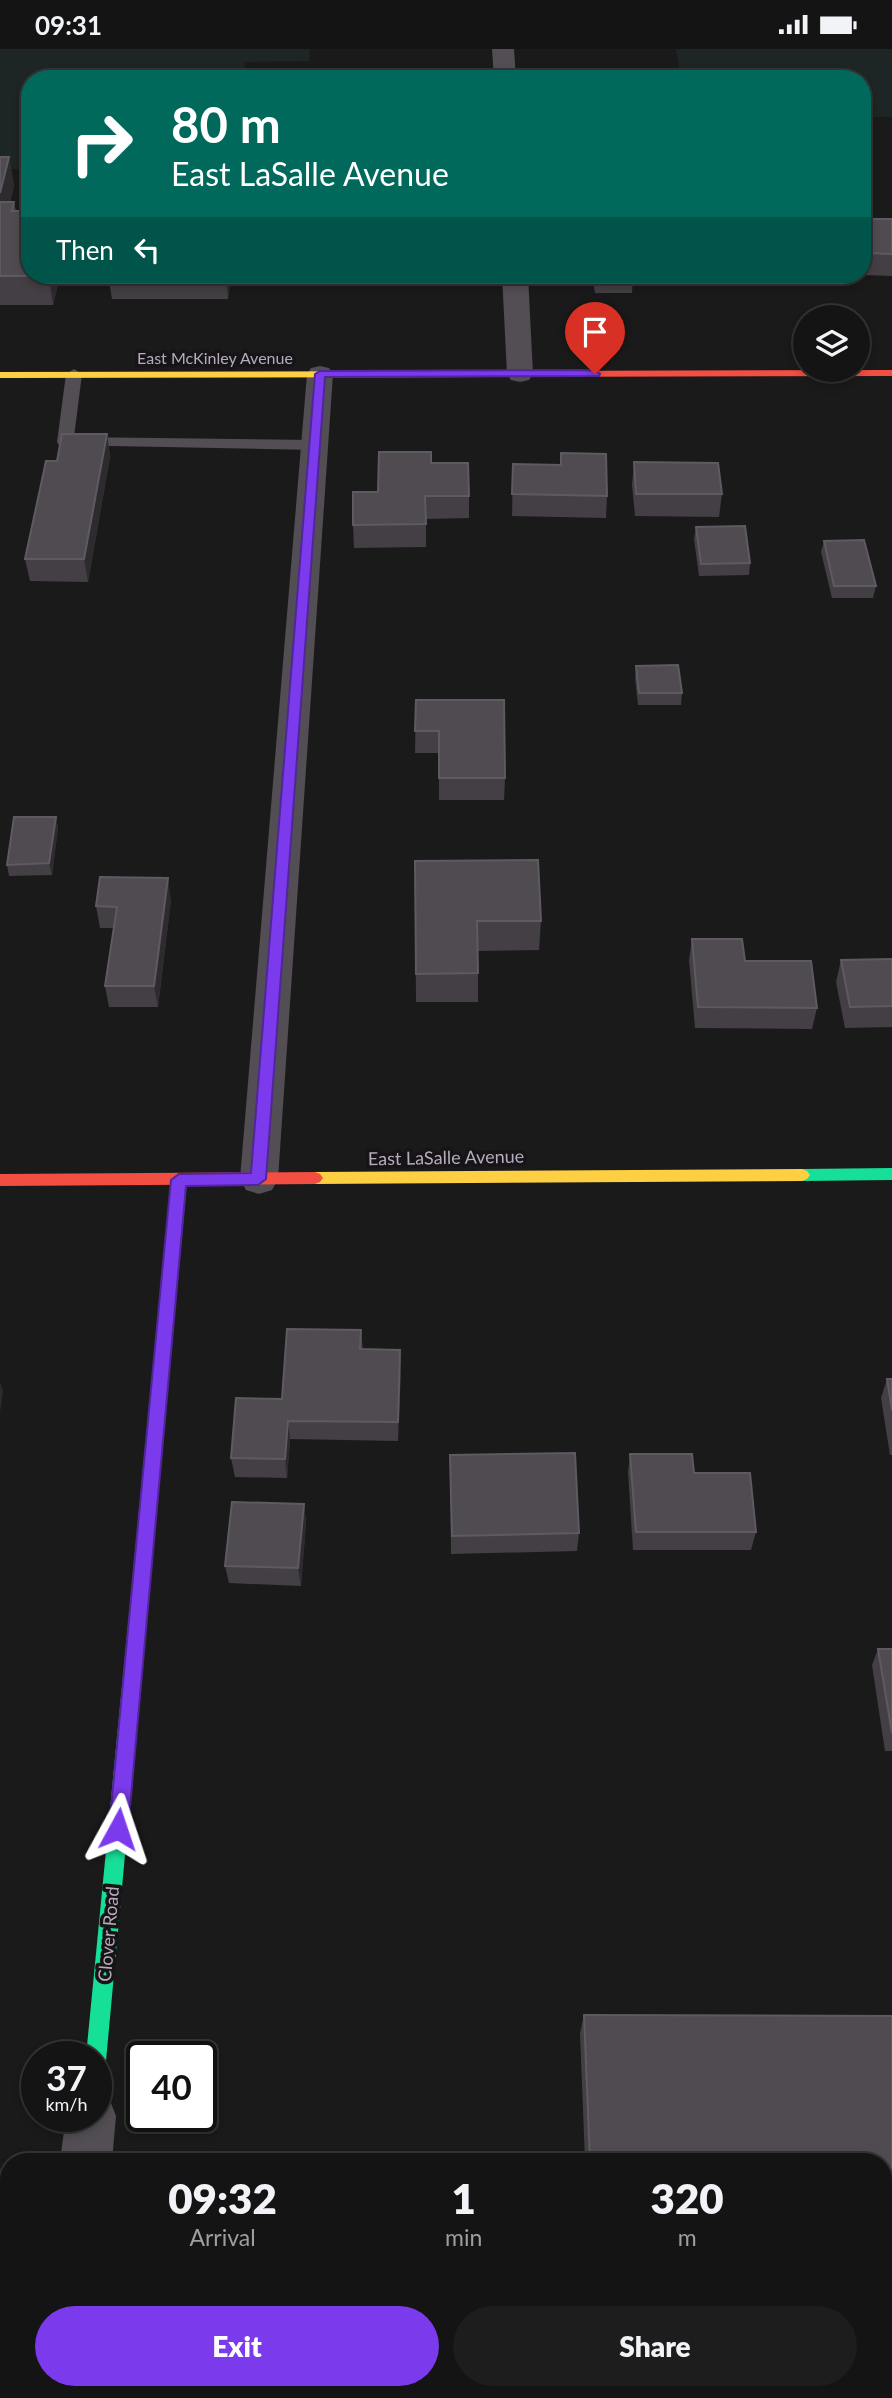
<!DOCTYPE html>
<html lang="en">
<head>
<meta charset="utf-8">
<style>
  body { margin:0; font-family:Lato,sans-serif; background:#1d1d1d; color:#f1f3f6; height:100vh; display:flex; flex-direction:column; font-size:26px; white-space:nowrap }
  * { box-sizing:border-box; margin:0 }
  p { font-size:23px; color:#9d9ea0 }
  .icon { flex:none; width:38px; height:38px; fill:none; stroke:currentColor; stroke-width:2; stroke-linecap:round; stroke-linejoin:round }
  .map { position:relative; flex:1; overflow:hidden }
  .drawer { position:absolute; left:0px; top:2104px; width:892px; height:247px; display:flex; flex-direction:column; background:#141414; border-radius:28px 28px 0 0; box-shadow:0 4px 10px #0003,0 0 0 2px #333334 }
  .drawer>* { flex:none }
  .banner { position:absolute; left:21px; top:21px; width:850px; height:214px; border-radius:28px; box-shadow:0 4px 10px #0003,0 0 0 2px #333334; background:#00695c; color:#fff; overflow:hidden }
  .fabs { position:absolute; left:793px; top:256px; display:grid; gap:14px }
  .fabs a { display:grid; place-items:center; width:77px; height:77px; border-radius:50%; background:#141414; box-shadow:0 4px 10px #0003,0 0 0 2px #333334; font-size:35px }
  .speed { position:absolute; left:21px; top:1992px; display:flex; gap:14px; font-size:35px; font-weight:700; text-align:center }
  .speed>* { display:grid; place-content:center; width:91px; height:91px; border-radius:50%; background:#141414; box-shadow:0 4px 10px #0003,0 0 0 2px #333334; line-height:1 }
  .speed small { font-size:18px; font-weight:400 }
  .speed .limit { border:4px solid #111; border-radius:10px; background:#fff; color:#111 }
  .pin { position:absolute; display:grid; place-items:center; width:60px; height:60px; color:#fff; margin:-72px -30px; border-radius:50% 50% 50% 0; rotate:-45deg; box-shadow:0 0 7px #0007 }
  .pin .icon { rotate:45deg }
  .me { position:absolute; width:77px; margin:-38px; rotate:5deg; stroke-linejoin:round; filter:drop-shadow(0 0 5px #0008) }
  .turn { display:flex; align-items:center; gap:24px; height:147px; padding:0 35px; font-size:32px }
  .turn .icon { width:91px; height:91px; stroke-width:2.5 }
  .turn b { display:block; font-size:49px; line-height:60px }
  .then { display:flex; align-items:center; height:66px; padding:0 35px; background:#0003; gap:14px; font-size:26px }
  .eta { display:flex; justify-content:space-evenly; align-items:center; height:119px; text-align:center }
  .eta b { font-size:42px; font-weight:800; line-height:49px }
  .primary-button { display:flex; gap:14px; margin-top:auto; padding:14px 35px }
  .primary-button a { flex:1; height:80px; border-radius:42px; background:#7c3aed; color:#fff; font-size:28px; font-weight:800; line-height:80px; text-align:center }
  .primary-button a+a { background:#1d1d1d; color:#f1f3f6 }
  .status { display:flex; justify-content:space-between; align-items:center; height:49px; padding:0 35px; background:#141414; direction:ltr }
  .status svg { height:19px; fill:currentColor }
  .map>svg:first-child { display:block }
  .green { fill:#1e2525 }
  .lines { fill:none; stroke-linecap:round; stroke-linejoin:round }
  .lane { fill:#524e54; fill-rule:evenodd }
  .street { fill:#524e54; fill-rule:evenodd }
  .fast { fill:#16e098; fill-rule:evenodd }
  .slow { fill:#ffcf43; fill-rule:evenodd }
  .jam { fill:#f24e42; fill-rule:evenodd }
  .wall { fill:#433f44 }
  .shaded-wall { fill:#2e2b2e }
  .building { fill:#4f4b51; stroke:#5f5a62; stroke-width:2 }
  .route { fill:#7c3aed; stroke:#51269a; stroke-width:2 }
  .labels { text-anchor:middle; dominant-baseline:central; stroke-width:7; stroke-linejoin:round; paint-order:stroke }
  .far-street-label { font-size:16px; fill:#b6abbc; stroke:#171417 }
  .street-label { font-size:18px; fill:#b6abbc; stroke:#171417 }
</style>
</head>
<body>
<div class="status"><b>09:31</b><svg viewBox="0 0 49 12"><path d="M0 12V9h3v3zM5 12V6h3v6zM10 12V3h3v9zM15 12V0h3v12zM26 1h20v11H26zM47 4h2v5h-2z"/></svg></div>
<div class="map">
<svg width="892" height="2349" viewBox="0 0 892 2349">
  <rect width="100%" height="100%" fill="#1b1a1b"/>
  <g class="green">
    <polygon points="0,0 310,0 309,12 245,13 243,30 30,30 30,120 0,120"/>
    <polygon points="676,0 892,0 892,68 863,68 863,30 773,30 771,22 680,23"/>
  </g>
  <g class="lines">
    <polygon class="lane" points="74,320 82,325 74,388 315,391 323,396 315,401 59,396 57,393 66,325"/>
    <g class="street">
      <polygon points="492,0 514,0 516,30 494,30"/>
      <polygon points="502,226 528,226 533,325 529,331 520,333 511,331 507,325"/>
      <polygon points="320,317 329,319 333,325 278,1130 272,1141 259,1145 246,1141 240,1130 307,325 311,319"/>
      <polygon points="96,2044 109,2049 116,2067 112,2112 60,2112 66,2067 96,2067"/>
      <polygon points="37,2342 91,2342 90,2349 36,2349"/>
    </g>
    <g class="fast">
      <polygon points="892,1119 892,1131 802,1132 797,1130 794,1126 797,1122 802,1120"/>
      <polygon points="141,1527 147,1529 150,1535 106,2012 103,2019 96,2022 96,2007 86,2007 132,1535 135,1529"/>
    </g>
    <g class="slow">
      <polygon points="0,323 492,322 497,325 492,328 0,329"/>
      <polygon points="802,1120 807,1122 810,1126 807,1130 802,1132 315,1135 310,1133 307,1129 310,1125 315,1123"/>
      <polygon points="179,1125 184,1127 187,1131 150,1535 147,1541 141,1543 135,1541 132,1535 171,1131 174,1127"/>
    </g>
    <g class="jam">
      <polygon points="892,321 892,327 492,328 487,325 492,322"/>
      <polygon points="315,1123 320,1125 323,1129 320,1133 315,1135 0,1137 0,1125"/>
    </g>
  </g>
  <g class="wall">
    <polygon points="0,108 9,108 14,137 10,153 14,153 16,162 60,226 53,256 0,256"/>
    <polygon points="863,170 892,170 892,227 864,226"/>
    <polygon points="108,226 231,226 228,250 112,250"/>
    <polygon points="592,226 633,226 632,244 595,244"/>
    <polygon points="107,385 110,408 88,533 30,532 25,510"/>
    <polygon points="561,404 607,447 606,469 512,467 513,415 560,416"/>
    <polygon points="634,413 722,445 719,468 635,467 632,436"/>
    <polygon points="431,414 469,447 469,469 426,470 426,498 354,499 353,476 378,443"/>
    <polygon points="696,478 750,514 749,526 699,527 694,490"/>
    <polygon points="824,492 876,537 873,549 832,549 821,503"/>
    <polygon points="636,617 682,644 681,656 638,656 635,629"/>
    <polygon points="416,651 505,729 504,751 439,751 439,704 415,704"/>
    <polygon points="56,768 58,779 52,826 9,827 7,816"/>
    <polygon points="415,812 541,872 539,901 478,902 478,953 416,953"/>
    <polygon points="171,851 158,958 109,958 105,937 114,879 100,879 96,857"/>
    <polygon points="692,890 817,959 812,980 695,979 689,911"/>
    <polygon points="892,910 892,978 845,979 836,933 841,911"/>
    <polygon points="361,1281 363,1301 400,1301 401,1321 398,1392 290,1390 287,1429 235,1428 231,1409 282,1350"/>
    <polygon points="887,1330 892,1330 892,1406 890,1406 881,1349"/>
    <polygon points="630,1405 694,1424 756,1483 751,1501 633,1501 628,1423"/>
    <polygon points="450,1406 579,1484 577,1502 451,1505"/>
    <polygon points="304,1455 306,1473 301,1537 229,1534 225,1517"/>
    <polygon points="878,1600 892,1600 892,1702 885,1702 872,1616"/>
    <polygon points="584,1966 892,1967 892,2349 593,2349 593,2342 884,2342 884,2112 585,2112 580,1984"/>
  </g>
  <g class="shaded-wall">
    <polygon points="9,108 14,137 3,182 0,165 0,144"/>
    <polygon points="49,226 60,226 53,256"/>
    <polygon points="226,226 231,226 228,250"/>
    <polygon points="107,385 110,408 88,533 84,510"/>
    <polygon points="56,768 58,779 52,826 49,814"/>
    <polygon points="168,829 171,851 158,958 154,937"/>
    <polygon points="400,1301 401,1321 398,1392 398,1373"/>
    <polygon points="0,1333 3,1342 0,1363"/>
    <polygon points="288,1372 290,1390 287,1429 285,1410"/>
    <polygon points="304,1455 306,1473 301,1537 298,1519"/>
  </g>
  <g class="building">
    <polygon points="0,108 9,108 0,144"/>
    <polygon points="0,153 14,153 12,162 30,162 30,226 48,227 0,227"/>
    <polygon points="863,170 892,170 892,205 867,204 863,179"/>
    <polygon points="62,385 107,385 84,510 25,510 46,412 57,412"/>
    <polygon points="379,403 431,403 431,414 468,414 469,447 425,447 426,475 353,476 353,443 378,443"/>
    <polygon points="561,404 606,405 607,447 512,445 513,415 561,416"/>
    <polygon points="634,413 718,414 722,445 636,445"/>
    <polygon points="745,477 750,514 701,515 696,478"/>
    <polygon points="864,491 876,537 834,537 824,492"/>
    <polygon points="678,616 682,644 639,644 636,617"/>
    <polygon points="416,651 504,651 505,729 439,729 439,682 415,682"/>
    <polygon points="14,768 56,768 49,814 7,816"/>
    <polygon points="538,811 541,872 477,872 478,924 416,925 415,812"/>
    <polygon points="100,828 168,829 154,937 105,937 117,858 96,857"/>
    <polygon points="692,890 742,890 745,912 811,912 817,959 698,958"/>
    <polygon points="892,910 892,957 850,958 841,911"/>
    <polygon points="287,1280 361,1281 360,1300 400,1301 398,1373 288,1372 285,1410 231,1409 236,1349 282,1350"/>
    <polygon points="887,1330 892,1330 892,1361"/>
    <polygon points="575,1404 579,1484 452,1487 450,1406"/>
    <polygon points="630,1405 692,1405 694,1424 750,1424 756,1483 636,1483"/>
    <polygon points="232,1453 304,1455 298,1519 225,1517"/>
    <polygon points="878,1600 892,1600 892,1684"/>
    <polygon points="584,1966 892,1967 892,2343 598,2342 884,2342 884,2112 590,2112"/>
    <polygon points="235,2342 564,2342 564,2349 234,2349"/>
  </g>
  <polygon class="route" points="595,321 600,325 599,327 325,328 266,1130 258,1136 186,1137 128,1780 125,1787 118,1790 111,1787 109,1780 171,1131 179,1125 251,1124 315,325 320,322"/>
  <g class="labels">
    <g class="far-street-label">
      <text x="215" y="308">East McKinley Avenue</text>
    </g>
    <g class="street-label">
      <text transform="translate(446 1108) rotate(-1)">East LaSalle Avenue</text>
      <text transform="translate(108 1885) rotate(-85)">Clover Road</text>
    </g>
  </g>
</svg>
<div class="fabs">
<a><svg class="icon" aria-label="layers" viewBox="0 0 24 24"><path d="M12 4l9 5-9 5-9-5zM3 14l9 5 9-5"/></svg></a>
</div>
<div class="speed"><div>37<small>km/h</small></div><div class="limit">40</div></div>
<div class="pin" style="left:595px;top:325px;background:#d93025"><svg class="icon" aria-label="arrive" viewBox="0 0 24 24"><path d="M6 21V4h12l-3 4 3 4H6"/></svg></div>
<svg class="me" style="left:118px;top:1780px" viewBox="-20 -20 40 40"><path d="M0-17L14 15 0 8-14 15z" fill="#7c3aed" stroke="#fff" stroke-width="4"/></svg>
<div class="banner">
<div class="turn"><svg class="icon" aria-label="right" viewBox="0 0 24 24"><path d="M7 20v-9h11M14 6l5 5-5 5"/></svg><div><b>80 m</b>East LaSalle Avenue</div></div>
<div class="then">Then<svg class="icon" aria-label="left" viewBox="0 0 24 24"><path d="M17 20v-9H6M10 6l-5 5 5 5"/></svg></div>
</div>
<section class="drawer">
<div class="eta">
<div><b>09:32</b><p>Arrival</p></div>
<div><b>1</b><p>min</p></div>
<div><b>320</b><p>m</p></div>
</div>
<div class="primary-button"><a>Exit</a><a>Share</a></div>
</section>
</div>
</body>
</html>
